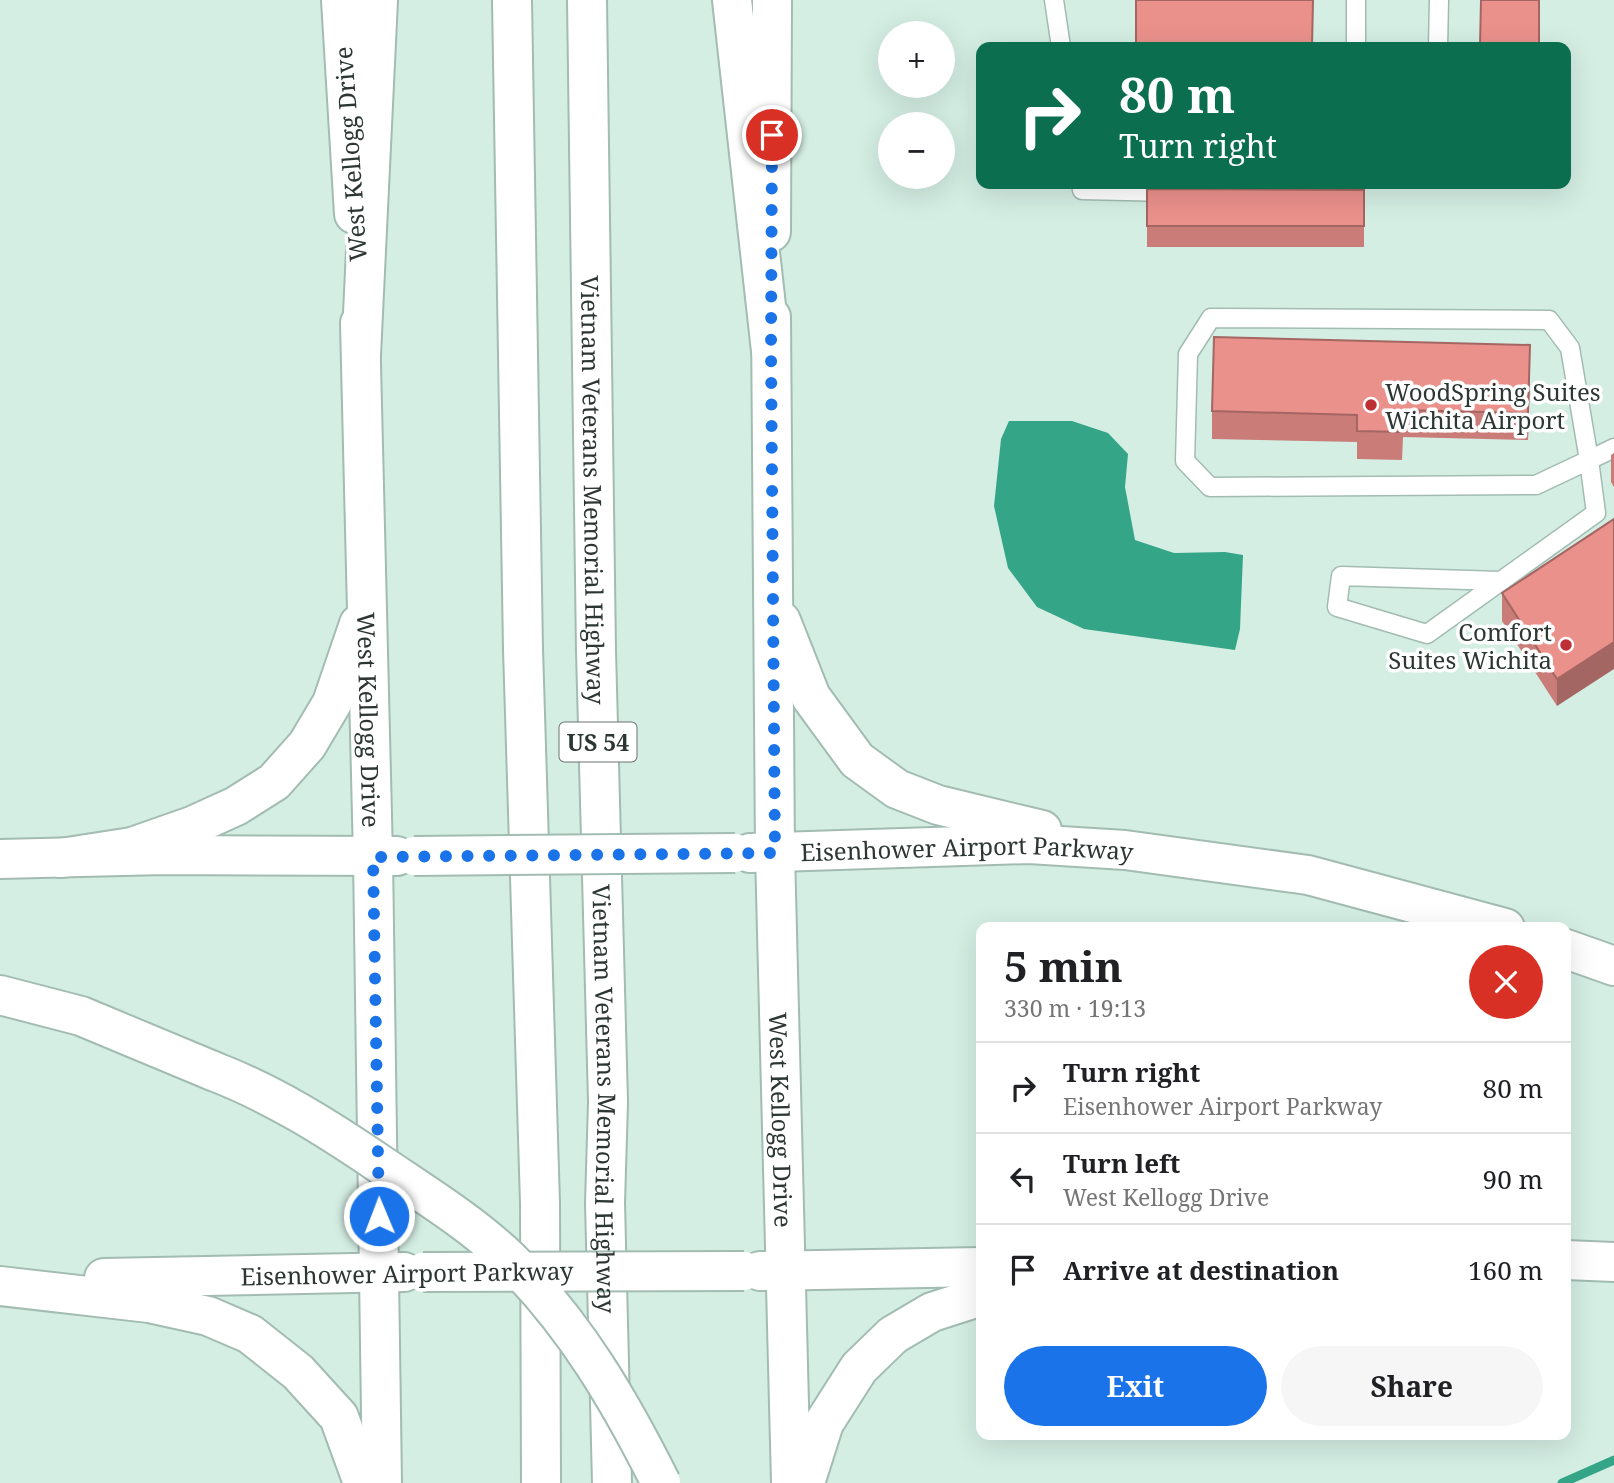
<!DOCTYPE html>
<html lang="en">
<head>
<meta charset="utf-8">
<style>
  body { margin:0; font-family:"Noto Serif",serif; background:#f6f6f6; color:#202124; height:100vh; display:flex; flex-direction:column; font-size:26px; white-space:nowrap }
  * { box-sizing:border-box; margin:0 }
  p { font-size:23px; color:#757577 }
  .icon { flex:none; width:38px; height:38px; fill:none; stroke:currentColor; stroke-width:2; stroke-linecap:round; stroke-linejoin:round }
  .map { position:relative; flex:1; overflow:hidden }
  .sheet { position:absolute; left:976px; top:922px; width:595px; height:518px; display:flex; flex-direction:column; background:#fff; border-radius:14px; box-shadow:0 7px 28px #0002 }
  .sheet>* { flex:none }
  .hud { position:absolute; left:976px; top:42px; width:595px; height:147px; border-radius:14px; box-shadow:0 7px 28px #0002; background:#0b6e4f; color:#fff; overflow:hidden }
  .controls { position:absolute; left:878px; top:21px; display:grid; gap:14px }
  .controls a { display:grid; place-items:center; width:77px; height:77px; border-radius:50%; background:#fff; box-shadow:0 7px 28px #0002; font-size:35px }
  .pin { position:absolute; display:grid; place-items:center; width:60px; height:60px; color:#fff; margin:-30px; border:4px solid #fff; border-radius:50%; box-shadow:0 2px 7px #0007 }
  .me { position:absolute; width:77px; margin:-38px; rotate:359deg; stroke-linejoin:round; filter:drop-shadow(0 0 5px #0008) }
  .turn { display:flex; align-items:center; gap:24px; height:147px; padding:0 28px; font-size:32px }
  .turn .icon { width:91px; height:91px; stroke-width:2.5 }
  .turn b { display:block; font-size:49px; line-height:60px }
  .round { display:grid; place-items:center; flex:none; width:74px; height:74px; border-radius:37px; background:#f6f6f6 }
  .summary { display:flex; align-items:center; justify-content:space-between; height:119px; padding:0 28px }
  h1 { font-size:42px; font-weight:700; line-height:52px }
  .cta { display:flex; gap:14px; margin-top:auto; padding:14px 28px }
  .cta a { flex:1; height:80px; border-radius:42px; background:#1a73e8; color:#fff; font-size:28px; font-weight:700; line-height:80px; text-align:center }
  .cta a+a { background:#f6f6f6; color:#202124 }
  ul { padding:0; list-style:none }
  li { display:flex; align-items:center; gap:21px; height:91px; padding:0 28px; border-top:2px solid #e0e0e0 }
  li div { flex:1 }
  li b { display:block; font-size:26px }
  li em { font-style:normal }
  .map>svg:first-child { display:block }
  .water { fill:#34a586 }
  .lines { fill:none; stroke-linecap:round; stroke-linejoin:round }
  .stream { stroke:#34a586; stroke-width:9 }
  .service-casing { stroke:#a2bcb2; stroke-width:21 }
  .secondary-casing { stroke:#a2bcb2; stroke-width:42 }
  .motorway-casing { stroke:#a2bcb2; stroke-width:42 }
  .service { stroke:#fff; stroke-width:18 }
  .secondary { stroke:#fff; stroke-width:38 }
  .motorway { stroke:#fff; stroke-width:38 }
  .secondary-bridge-casing { stroke:#a2bcb2; stroke-width:42; stroke-linecap:butt }
  .motorway-bridge-casing { stroke:#a2bcb2; stroke-width:42; stroke-linecap:butt }
  .secondary-bridge { stroke:#fff; stroke-width:38 }
  .motorway-bridge { stroke:#fff; stroke-width:38 }
  .wall { fill:#ca7d78 }
  .shaded-wall { fill:#a46662 }
  .building { fill:#eb918c; stroke:#a46662; stroke-width:2 }
  .route { stroke:#1a73e8; stroke-width:12; stroke-dasharray:0 21.6 }
  .poi-dot { fill:#be2e35; stroke:#fff; stroke-width:2.5 }
  .labels { text-anchor:middle; dominant-baseline:central; stroke-width:7; stroke-linejoin:round; paint-order:stroke }
  .shield { fill:#fff; stroke:#6b7270; stroke-width:2 }
  .shield-label { font-size:23px; font-weight:bold; fill:#2c3632 }
  .street-label { font-size:24px; fill:#2c3632; stroke:#fff }
  .poi-label { font-size:24px; fill:#2c3632; stroke:#fff; text-anchor:start }
</style>
</head>
<body>
<div class="map">
<svg width="1614" height="1483" viewBox="0 0 1614 1483">
  <rect width="100%" height="100%" fill="#d4eee4"/>
  <polygon class="water" points="1009,421 1072,421 1108,433 1128,454 1125,487 1135,540 1174,553 1225,552 1243,555 1240,629 1235,650 1084,629 1037,607 1008,568 994,506 1001,439"/>
  <g class="lines">
    <polyline class="stream" points="1562,1483 1614,1460"/>
    <defs>
      <g id="service">
        <polyline points="1054,0 1061,47"/>
        <polyline points="1356,0 1356,47"/>
        <polyline points="1438,47 1439,0"/>
        <polyline points="1081,184 1082,190 1170,192"/>
        <polygon points="1211,318 1549,320 1570,348 1589,460 1536,485 1210,487 1185,461 1188,354"/>
        <polyline points="1500,581 1341,576 1337,607 1427,634 1596,513 1589,460 1614,448"/>
      </g>
      <g id="secondary">
        <polyline points="341,0 354,214"/>
        <polyline points="771,232 772,0"/>
        <path id="s1" d="M771,317l4,536 16,630"/>
        <path id="s2" d="M360,323l13,534 9,626"/>
        <polyline points="781,621 811,697 857,760 897,789 938,805 1042,830"/>
        <path id="s3" d="M750,853l279,-9 96,6 183,25 197,53"/>
        <polyline points="61,858 132,847 192,826 236,806 274,782 307,745 332,703 359,624"/>
        <polyline points="0,859 164,855 397,856"/>
        <polyline points="1566,949 1614,966"/>
        <polyline points="1566,1260 1614,1262"/>
        <polyline points="760,1271 982,1267"/>
        <polyline points="104,1278 404,1272"/>
        <polyline points="0,1286 149,1303 208,1316 250,1334 298,1372 339,1417 363,1483"/>
        <polyline points="805,1483 824,1423 859,1368 893,1335 932,1312 982,1296"/>
      </g>
      <g id="motorway">
        <polyline points="512,0 523,649 540,1203 541,1483"/>
        <path id="s4" d="M587,0l9,651 12,451 -3,101 7,280"/>
        <polyline points="732,0 771,351"/>
        <polyline points="361,355 378,0"/>
        <polyline points="0,995 81,1016 213,1071"/>
      </g>
    </defs>
    <use href="#service" class="service-casing"/>
    <use href="#secondary" class="secondary-casing"/>
    <use href="#motorway" class="motorway-casing"/>
    <use href="#service" class="service"/>
    <use href="#secondary" class="secondary"/>
    <use href="#motorway" class="motorway"/>
    <defs>
      <g id="secondary-bridge">
        <polyline points="414,856 735,853"/>
        <polyline points="423,1272 744,1271"/>
      </g>
      <path id="motorway-bridge" d="M213,1071c60,23 114,57 167,93 44,30 90,58 129,95 66,65 111,142 152,224"/>
    </defs>
    <use href="#secondary-bridge" class="secondary-bridge-casing"/>
    <use href="#motorway-bridge" class="motorway-bridge-casing"/>
    <use href="#secondary-bridge" class="secondary-bridge"/>
    <use href="#motorway-bridge" class="motorway-bridge"/>
  </g>
  <g class="wall">
    <polygon points="1147,189 1364,190 1364,247 1147,247"/>
    <polygon points="1530,372 1528,440 1403,437 1402,460 1357,459 1357,442 1212,439 1212,411"/>
    <polygon points="1614,453 1614,487 1611,482 1611,455"/>
    <polygon points="1614,519 1557,706 1502,621 1502,593"/>
  </g>
  <g class="shaded-wall">
    <polygon points="1530,345 1530,372 1528,440 1528,413"/>
    <polygon points="1614,642 1614,669 1557,706 1557,679"/>
  </g>
  <g class="building">
    <polygon points="1136,0 1313,0 1312,47 1136,47"/>
    <polygon points="1481,0 1539,0 1539,47 1480,47"/>
    <polygon points="1147,189 1364,190 1364,226 1147,226"/>
    <polygon points="1214,337 1530,345 1528,413 1403,410 1402,432 1357,431 1357,415 1212,411"/>
    <polygon points="1614,519 1614,642 1557,679 1502,593"/>
  </g>
  <g class="lines">
    <polyline class="route" points="379,1216 373,857 775,853 771,351 772,135"/>
  </g>
  <g class="poi-dot">
    <circle cx="1371" cy="405" r="7"/>
    <circle cx="1566" cy="645" r="7"/>
  </g>
  <g class="labels">
    <rect class="shield" x="559.5" y="722.5" width="77" height="39" rx="5"/>
    <g class="shield-label">
      <text x="598" y="742">US 54</text>
    </g>
    <g class="street-label">
      <text transform="translate(350 154) rotate(-94)">West Kellogg Drive</text>
      <text stroke="none"><textPath href="#s4" startOffset="490">Vietnam Veterans Memorial Highway</textPath></text>
      <text stroke="none"><textPath href="#s2" startOffset="397">West Kellogg Drive</textPath></text>
      <text stroke="none"><textPath href="#s3" startOffset="217">Eisenhower Airport Parkway</textPath></text>
      <text stroke="none"><textPath href="#s4" startOffset="1099">Vietnam Veterans Memorial Highway</textPath></text>
      <text stroke="none"><textPath href="#s1" startOffset="803">West Kellogg Drive</textPath></text>
      <text transform="translate(407 1273) rotate(-1)">Eisenhower Airport Parkway</text>
    </g>
    <g class="poi-label">
      <text x="1385" y="391">WoodSpring Suites<tspan x="1385" dy="28">Wichita Airport</tspan></text>
      <text x="1552" y="631" text-anchor="end">Comfort<tspan x="1552" dy="28">Suites Wichita</tspan></text>
    </g>
  </g>
</svg>
<div class="controls">
<a>+</a>
<a>−</a>
</div>
<div class="pin" style="left:772px;top:135px;background:#d93025"><svg class="icon" aria-label="arrive" viewBox="0 0 24 24"><path d="M6 21V4h12l-3 4 3 4H6"/></svg></div>
<svg class="me" style="left:379px;top:1216px" viewBox="-20 -20 40 40"><circle r="17" fill="#1a73e8" stroke="#fff" stroke-width="3"/><path d="M0-11L8 9 0 5-8 9z" fill="#fff"/></svg>
<div class="hud">
<div class="turn"><svg class="icon" aria-label="right" viewBox="0 0 24 24"><path d="M7 20v-9h11M14 6l5 5-5 5"/></svg><div><b>80 m</b>Turn right</div></div>
</div>
<section class="sheet">
<div class="summary"><div><h1>5 min</h1><p>330 m · 19:13</p></div><a class="round" style="background:#d93025;color:#fff"><svg class="icon" aria-label="close" viewBox="0 0 24 24"><path d="M6 6l12 12M18 6L6 18"/></svg></a></div>
<ul>
<li><svg class="icon" aria-label="right" viewBox="0 0 24 24"><path d="M7 20v-9h11M14 6l5 5-5 5"/></svg><div><b>Turn right</b><p>Eisenhower Airport Parkway</p></div><em>80 m</em></li>
<li><svg class="icon" aria-label="left" viewBox="0 0 24 24"><path d="M17 20v-9H6M10 6l-5 5 5 5"/></svg><div><b>Turn left</b><p>West Kellogg Drive</p></div><em>90 m</em></li>
<li><svg class="icon" aria-label="arrive" viewBox="0 0 24 24"><path d="M6 21V4h12l-3 4 3 4H6"/></svg><div><b>Arrive at destination</b></div><em>160 m</em></li>
</ul>
<div class="cta"><a>Exit</a><a>Share</a></div>
</section>
</div>
</body>
</html>
